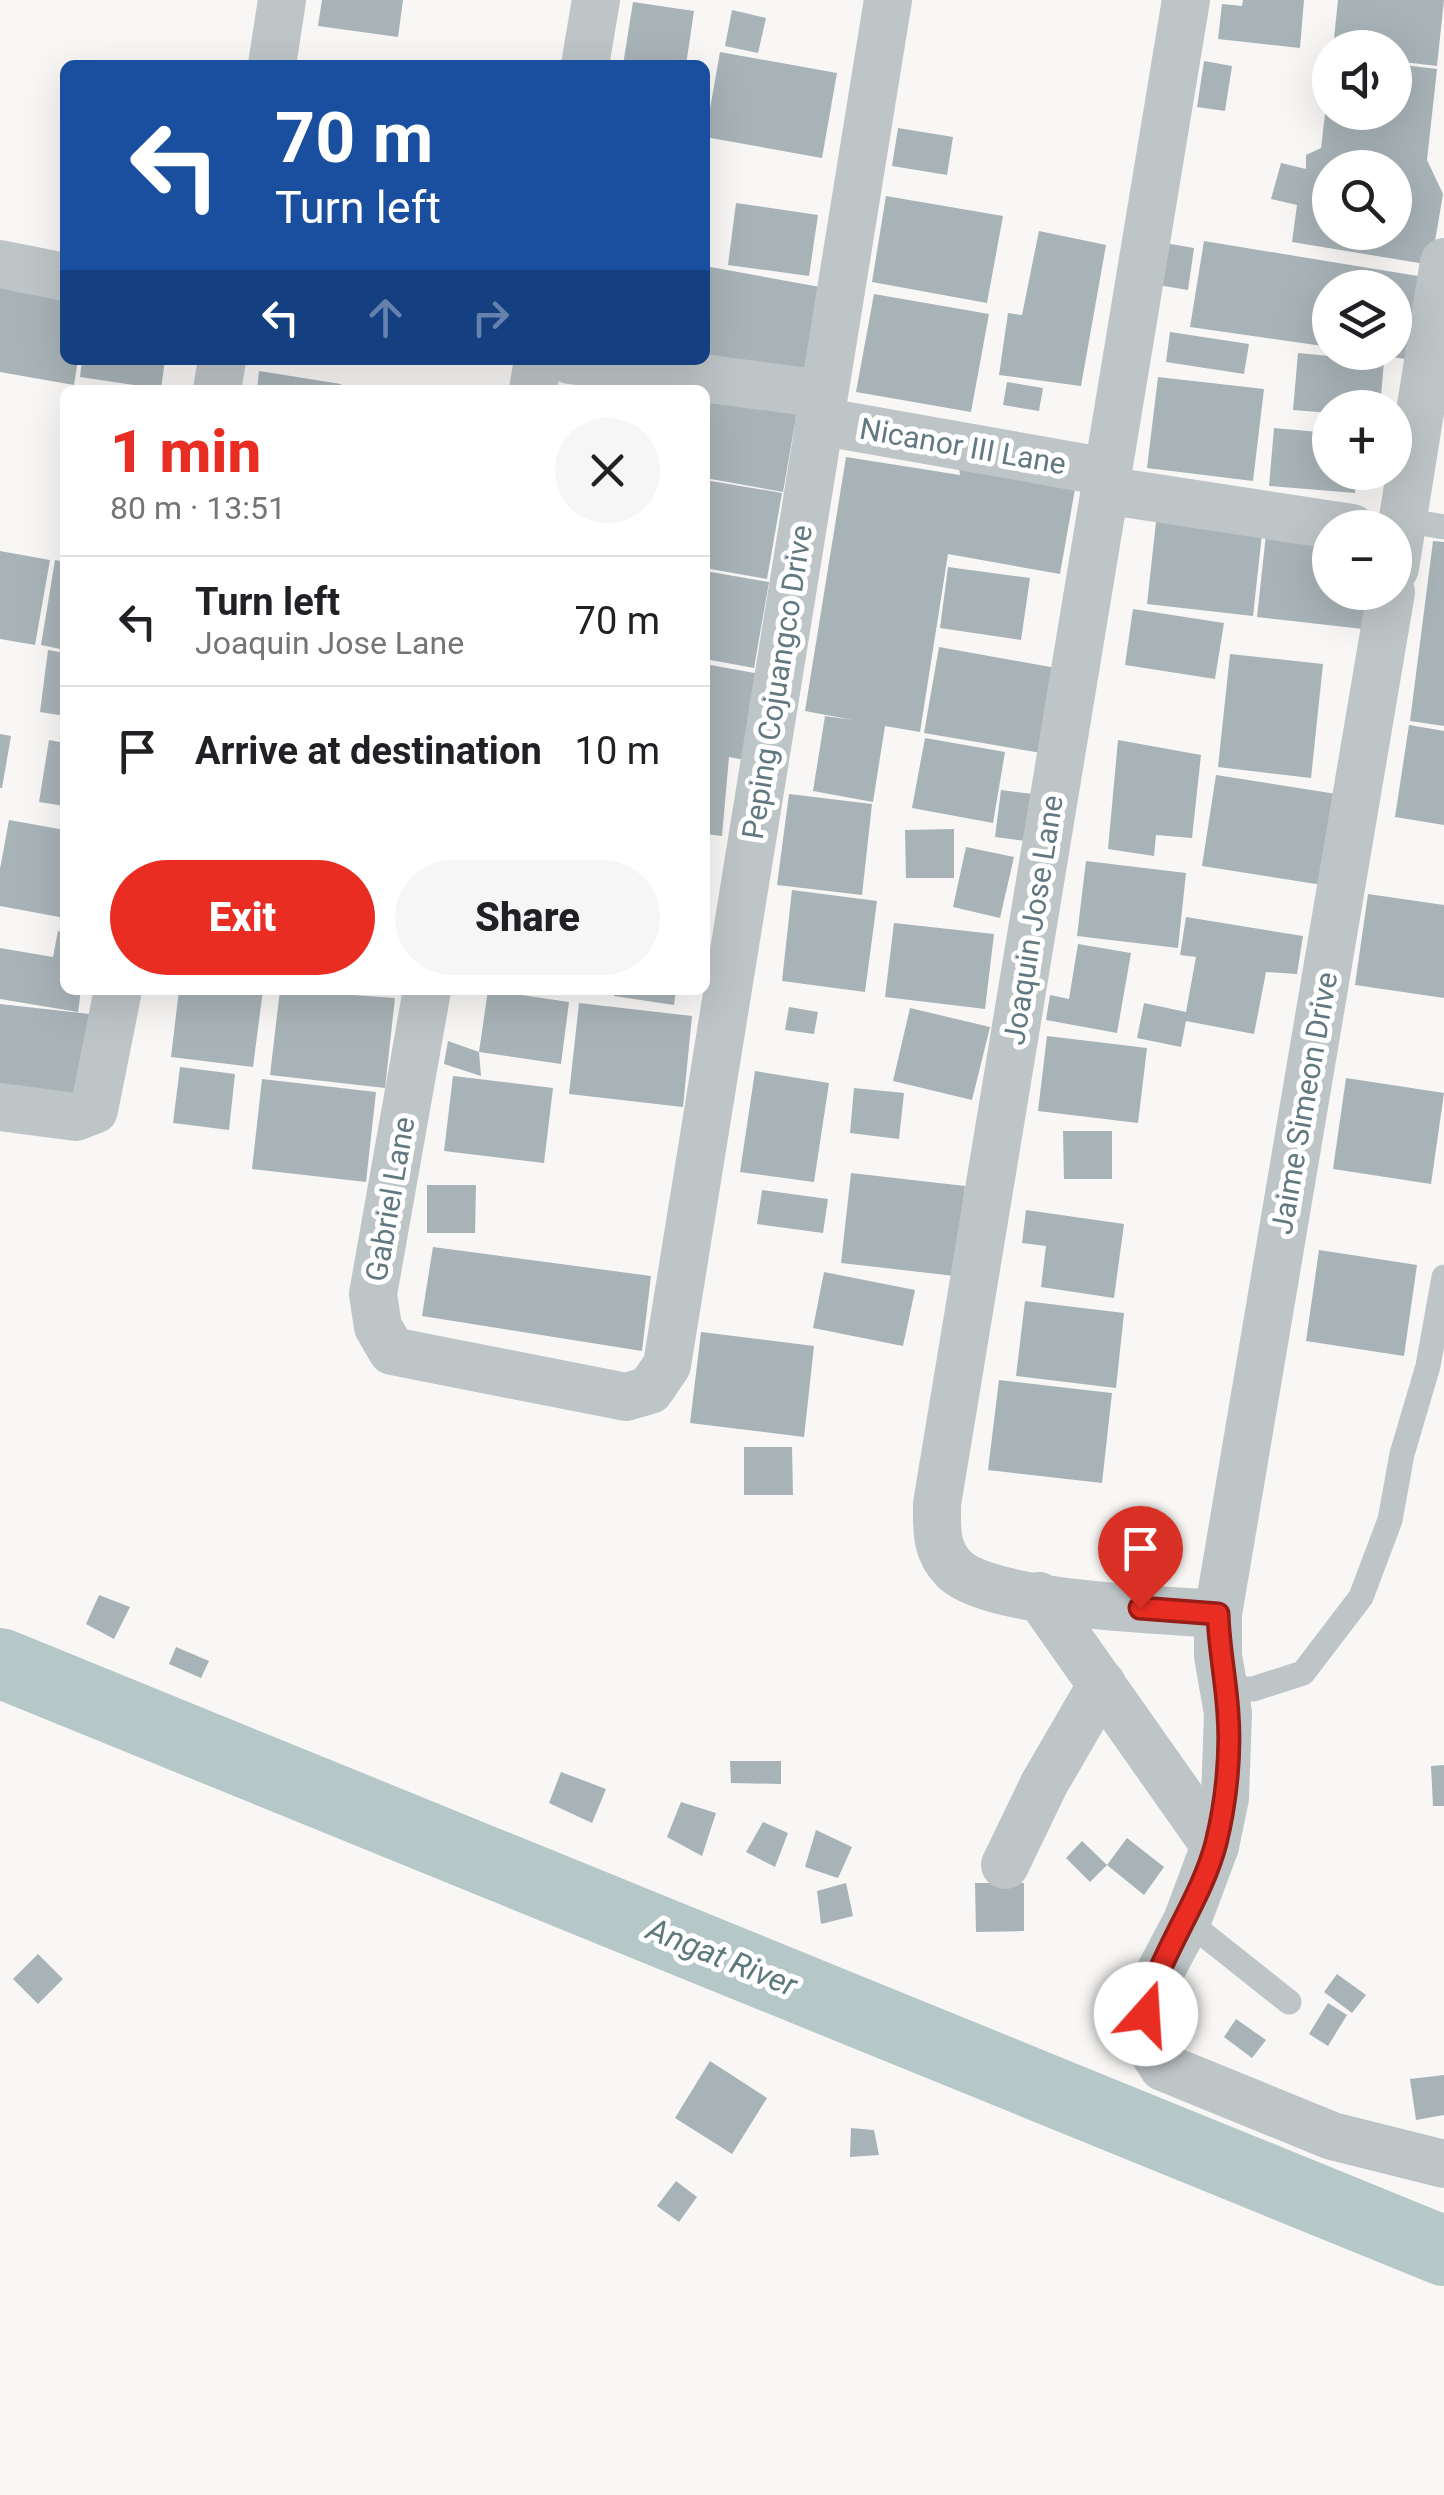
<!DOCTYPE html>
<html lang="en">
<head>
<meta charset="utf-8">
<style>
  body { margin:0; font-family:Roboto,sans-serif; background:#f6f6f6; color:#202124; height:100vh; display:flex; flex-direction:column; font-size:38px; white-space:nowrap }
  * { box-sizing:border-box; margin:0 }
  p { font-size:32px; color:#757577 }
  .icon { flex:none; width:55px; height:55px; fill:none; stroke:currentColor; stroke-width:2; stroke-linecap:round; stroke-linejoin:round }
  .map { position:relative; flex:1; overflow:hidden }
  .details { position:absolute; left:60px; top:385px; width:650px; height:610px; display:flex; flex-direction:column; background:#fff; border-radius:15px; box-shadow:0 10px 40px #0002 }
  .details>* { flex:none }
  .banner { position:absolute; left:60px; top:60px; width:650px; height:305px; border-radius:15px; box-shadow:0 10px 40px #0002; background:#1a4fa0; color:#fff; overflow:hidden }
  .controls { position:absolute; left:1312px; top:30px; display:grid; gap:20px }
  .controls a { display:grid; place-items:center; width:100px; height:100px; border-radius:50%; background:#fff; box-shadow:0 10px 40px #0002; font-size:50px }
  .pin { position:absolute; display:grid; place-items:center; width:85px; height:85px; color:#fff; margin:-102px -42px; border-radius:50% 50% 50% 0; rotate:-45deg; box-shadow:0 0 10px #0007 }
  .pin .icon { rotate:45deg }
  .me { position:absolute; width:110px; margin:-55px; rotate:19deg; stroke-linejoin:round; filter:drop-shadow(0 0 8px #0008) }
  .turn { display:flex; align-items:center; gap:35px; height:210px; padding:0 50px; font-size:45px }
  .turn .icon { width:130px; height:130px; stroke-width:2.5 }
  .turn b { display:block; font-size:70px; line-height:85px }
  .lanes { display:flex; align-items:center; height:95px; padding:0 50px; background:#0003; justify-content:center; gap:50px; direction:ltr }
  .lanes .off { opacity:.35 }
  .round { display:grid; place-items:center; flex:none; width:105px; height:105px; border-radius:52px; background:#f6f6f6 }
  .head { display:flex; align-items:center; justify-content:space-between; height:170px; padding:0 50px }
  h1 { font-size:60px; font-weight:800; line-height:75px; color:#ea2d23 }
  .action { display:flex; gap:20px; margin-top:auto; padding:20px 50px }
  .action a { flex:1; height:115px; border-radius:60px; background:#ea2d23; color:#fff; font-size:40px; font-weight:800; line-height:115px; text-align:center }
  .action a+a { background:#f6f6f6; color:#202124 }
  ul { padding:0; list-style:none }
  li { display:flex; align-items:center; gap:30px; height:130px; padding:0 50px; border-top:2px solid #e0e0e0 }
  li div { flex:1 }
  li b { display:block; font-size:38px }
  li em { font-style:normal }
  .map>svg:first-child { display:block }
  .lines { fill:none; stroke-linecap:round; stroke-linejoin:round }
  .river { stroke:#b6c7c8; stroke-width:70 }
  .building { fill:#a8b3b7; fill-rule:evenodd }
  .service { stroke:#bec5c7; stroke-width:25 }
  .minor { stroke:#bec5c7; stroke-width:48 }
  .route-casing { stroke:#981d17; stroke-width:25 }
  .route { stroke:#ea2d23; stroke-width:18 }
  .labels { text-anchor:middle; dominant-baseline:central; stroke-width:10; stroke-linejoin:round; paint-order:stroke }
  .street-label { font-size:30px; fill:#627981; stroke:#fff }
  .water-label { font-size:32px; font-style:italic; fill:#5d797c; stroke:#fff }
</style>
</head>
<body>
<div class="map">
<svg width="1444" height="2495" viewBox="0 0 1444 2495">
  <rect width="100%" height="100%" fill="#f8f7f5"/>
  <g class="lines">
    <polyline class="river" points="0,1663 1444,2251"/>
  </g>
  <g class="building">
    <polygon points="322,0 403,0 398,37 318,26"/>
    <polygon points="1243,0 1304,0 1300,48 1218,39 1222,4 1242,6"/>
    <polygon points="1338,0 1444,0 1437,66 1395,61 1395,48 1333,48"/>
    <polygon points="633,2 694,11 686,65 623,65"/>
    <polygon points="732,10 766,18 758,53 725,46"/>
    <polygon points="720,52 837,73 822,158 705,137"/>
    <polygon points="1204,61 1232,66 1225,111 1197,107"/>
    <path d="M1395,64l42,5 -10,91 16,34 -12,71 -139,-23 5,-37 -26,-6 10,-36 25,6v-14l15,-7 7,-60 2,24h65zM1330,168h65v64h-65z"/>
    <polygon points="898,128 953,137 947,175 892,166"/>
    <polygon points="886,196 1003,216 987,303 872,282"/>
    <polygon points="736,203 818,215 809,276 728,265"/>
    <polygon points="1039,231 1106,245 1081,386 999,375 1008,313 1022,315"/>
    <polygon points="1204,241 1424,277 1411,360 1379,355 1395,352 1395,288 1330,288 1330,347 1190,327"/>
    <polygon points="1165,243 1194,248 1188,290 1158,285"/>
    <polygon points="705,266 820,287 804,373 705,355"/>
    <polygon points="0,283 65,295 65,360 78,360 74,385 0,372"/>
    <polygon points="874,294 989,314 971,412 856,392"/>
    <polygon points="1170,332 1249,344 1244,374 1166,362"/>
    <polygon points="1298,353 1384,361 1380,408 1330,408 1330,413 1293,410"/>
    <polygon points="82,360 165,360 161,389 80,377"/>
    <polygon points="259,371 341,384 340,390 257,390"/>
    <polygon points="1158,377 1264,389 1253,481 1147,468"/>
    <polygon points="1007,382 1043,388 1039,411 1003,405"/>
    <polygon points="705,389 798,406 783,492 705,478"/>
    <polygon points="1274,428 1330,433 1330,472 1357,472 1355,493 1269,486"/>
    <polygon points="846,457 960,475 959,468 1075,489 1060,574 948,554 920,732 885,726 873,802 813,791 825,716 853,720 805,711"/>
    <polygon points="705,480 782,493 767,579 705,568"/>
    <polygon points="1157,513 1263,525 1253,616 1147,604"/>
    <polygon points="1267,525 1330,533 1330,592 1367,592 1363,629 1257,617"/>
    <polygon points="1433,541 1444,542 1444,726 1410,721"/>
    <polygon points="0,551 50,560 35,645 0,639"/>
    <polygon points="55,560 65,562 65,650 41,645"/>
    <polygon points="948,567 1030,578 1021,640 940,628"/>
    <polygon points="705,571 769,582 754,668 705,659"/>
    <polygon points="1133,609 1224,623 1215,679 1125,665"/>
    <polygon points="939,647 1056,668 1041,753 924,733"/>
    <polygon points="48,650 65,653 65,716 40,712"/>
    <polygon points="1230,654 1323,664 1311,778 1218,767"/>
    <polygon points="705,664 760,674 745,760 729,757 722,836 705,834"/>
    <polygon points="1409,725 1444,731 1444,825 1395,817"/>
    <polygon points="0,734 11,736 2,788 0,788"/>
    <polygon points="925,738 1005,752 993,823 912,808"/>
    <polygon points="49,740 65,743 65,806 39,802"/>
    <polygon points="1118,740 1201,755 1192,838 1156,835 1154,856 1108,849"/>
    <polygon points="1216,775 1349,796 1335,887 1202,866"/>
    <polygon points="1001,790 1033,794 1026,841 995,837"/>
    <polygon points="789,794 872,804 862,895 777,885"/>
    <polygon points="9,820 65,830 65,918 0,906 0,869"/>
    <polygon points="954,829 954,878 906,878 905,830"/>
    <polygon points="966,847 1014,857 1000,918 953,907"/>
    <polygon points="1086,861 1186,873 1178,948 1077,936"/>
    <polygon points="792,890 877,901 865,992 782,981"/>
    <polygon points="1368,894 1444,905 1444,998 1355,985"/>
    <polygon points="1186,917 1303,936 1297,974 1266,972 1254,1034 1186,1021 1181,1047 1137,1038 1144,1003 1186,1012 1196,957 1180,955"/>
    <polygon points="894,923 994,934 985,1009 885,997"/>
    <polygon points="58,931 65,933 65,990 81,990 78,1012 0,999 0,948 53,957"/>
    <polygon points="1078,944 1131,953 1117,1033 1046,1020 1050,995 1069,999"/>
    <polygon points="179,990 263,990 253,1067 171,1057"/>
    <polygon points="280,990 395,998 385,1088 270,1075"/>
    <polygon points="488,990 569,1002 561,1064 479,1052"/>
    <polygon points="615,990 676,990 674,1005 614,996"/>
    <polygon points="579,1003 692,1016 683,1107 569,1094"/>
    <polygon points="0,1004 90,1014 73,1095 0,1085"/>
    <polygon points="789,1007 818,1012 814,1034 785,1030"/>
    <polygon points="910,1008 990,1027 972,1100 893,1081"/>
    <polygon points="1047,1036 1147,1048 1138,1123 1038,1111"/>
    <polygon points="448,1041 479,1052 481,1076 444,1064"/>
    <polygon points="180,1067 235,1074 229,1130 173,1123"/>
    <polygon points="755,1071 829,1083 814,1182 740,1172"/>
    <polygon points="453,1076 553,1088 544,1163 444,1151"/>
    <polygon points="1346,1078 1444,1093 1431,1184 1333,1169"/>
    <polygon points="262,1079 376,1092 366,1182 252,1169"/>
    <polygon points="854,1088 904,1093 899,1139 850,1133"/>
    <polygon points="1063,1131 1112,1131 1112,1179 1064,1179"/>
    <polygon points="851,1173 965,1186 955,1276 841,1263"/>
    <polygon points="427,1185 476,1185 475,1233 427,1233"/>
    <polygon points="762,1190 828,1199 823,1233 757,1224"/>
    <polygon points="1026,1210 1124,1224 1114,1298 1041,1287 1046,1246 1022,1243"/>
    <polygon points="433,1247 651,1276 642,1351 422,1316"/>
    <polygon points="1319,1250 1417,1265 1404,1356 1306,1341"/>
    <polygon points="824,1272 915,1290 903,1346 813,1328"/>
    <polygon points="1025,1301 1124,1313 1116,1388 1016,1376"/>
    <polygon points="701,1332 814,1346 804,1437 690,1423"/>
    <polygon points="999,1380 1112,1393 1102,1483 988,1470"/>
    <polygon points="744,1447 792,1447 793,1495 744,1495"/>
    <polygon points="99,1595 130,1607 114,1639 86,1624"/>
    <polygon points="176,1647 209,1661 201,1678 169,1664"/>
    <polygon points="730,1761 781,1761 781,1784 731,1783"/>
    <polygon points="1444,1765 1444,1806 1433,1806 1431,1766"/>
    <polygon points="561,1772 606,1789 592,1823 549,1803"/>
    <polygon points="681,1802 716,1813 702,1856 667,1837"/>
    <polygon points="763,1822 788,1833 775,1867 746,1852"/>
    <polygon points="816,1830 852,1847 838,1878 805,1867"/>
    <polygon points="1127,1838 1164,1867 1144,1895 1107,1865"/>
    <polygon points="1082,1841 1107,1865 1090,1882 1066,1858"/>
    <polygon points="846,1883 853,1916 821,1924 817,1891"/>
    <polygon points="975,1883 1024,1883 1024,1931 976,1932"/>
    <polygon points="38,1954 63,1979 38,2004 13,1979"/>
    <polygon points="1337,1974 1366,1995 1352,2013 1324,1992"/>
    <polygon points="1328,2003 1347,2015 1328,2046 1309,2034"/>
    <polygon points="1236,2019 1266,2040 1252,2058 1224,2037"/>
    <polygon points="710,2061 767,2098 732,2154 675,2118"/>
    <polygon points="1444,2075 1444,2115 1416,2120 1410,2079"/>
    <polygon points="851,2128 874,2130 879,2155 850,2157"/>
    <polygon points="676,2181 697,2197 679,2222 657,2206"/>
  </g>
  <g class="lines">
    <g class="service">
      <polyline points="1403,520 1444,527"/>
      <polyline points="1224,1689 1253,1689 1303,1673 1361,1597 1390,1520 1402,1454 1428,1366 1444,1277"/>
      <polyline points="1187,1921 1289,2002"/>
    </g>
    <g class="minor">
      <path d="M1186,0l-249,1504c0,24 -2,46 17,65 36,36 209,41 264,45"/>
      <polyline points="272,65 282,0"/>
      <polyline points="585,65 596,0"/>
      <polyline points="0,264 65,277"/>
      <polyline points="570,360 822,394"/>
      <polyline points="217,390 222,360"/>
      <polyline points="533,390 538,360"/>
      <polyline points="819,421 1107,472"/>
      <polyline points="1104,490 1352,528"/>
      <polyline points="1395,568 1444,262"/>
      <polyline points="1391,592 1218,1614 1218,1656 1228,1713 1225,1798 1215,1846 1187,1921 1150,1991 1143,2036 1163,2067 1332,2136 1444,2164"/>
      <polyline points="427,990 373,1294 378,1327 392,1351 626,1397 650,1390 667,1365 888,0"/>
      <polyline points="0,1107 76,1117 94,1110 118,990"/>
      <polyline points="1039,1596 1215,1846"/>
      <polyline points="1005,1865 1044,1784 1102,1684"/>
    </g>
  </g>
  <g class="lines">
    <defs>
      <path id="route" d="M1140,1608l78,6c1,34 8,66 10,100 3,41 -2,89 -12,129 -15,59 -61,117 -70,171"/>
    </defs>
    <use href="#route" class="route-casing"/>
    <use href="#route" class="route"/>
  </g>
  <g class="labels">
    <g class="street-label">
      <text transform="translate(963 446) rotate(10)">Nicanor III Lane</text>
      <text transform="translate(777 682) rotate(-81)">Peping Cojuangco Drive</text>
      <text transform="translate(1033 920) rotate(-81)">Joaquin Jose Lane</text>
      <text transform="translate(1304 1103) rotate(-80)">Jaime Simeon Drive</text>
      <text transform="translate(390 1199) rotate(-80)">Gabriel Lane</text>
    </g>
    <g class="water-label">
      <text transform="translate(722 1957) rotate(22)">Angat River</text>
    </g>
  </g>
</svg>
<div class="controls">
<a><svg class="icon" aria-label="sound" viewBox="0 0 24 24"><path d="M4 9h4l5-4v14l-5-4H4zM17 9q2 3 0 6"/></svg></a>
<a><svg class="icon" aria-label="search" viewBox="0 0 24 24"><circle cx="10" cy="10" r="6"/><path d="M15 15l6 6"/></svg></a>
<a><svg class="icon" aria-label="layers" viewBox="0 0 24 24"><path d="M12 4l9 5-9 5-9-5zM3 14l9 5 9-5"/></svg></a>
<a>+</a>
<a>−</a>
</div>
<div class="pin" style="left:1140px;top:1608px;background:#d93025"><svg class="icon" aria-label="arrive" viewBox="0 0 24 24"><path d="M6 21V4h12l-3 4 3 4H6"/></svg></div>
<svg class="me" style="left:1146px;top:2014px" viewBox="-20 -20 40 40"><circle r="19" fill="#fff"/><path d="M0-13L10 11 0 6-10 11z" fill="#ea2d23"/></svg>
<div class="banner">
<div class="turn"><svg class="icon" aria-label="left" viewBox="0 0 24 24"><path d="M17 20v-9H6M10 6l-5 5 5 5"/></svg><div><b>70 m</b>Turn left</div></div>
<div class="lanes"><svg class="icon" aria-label="left" viewBox="0 0 24 24"><path d="M17 20v-9H6M10 6l-5 5 5 5"/></svg><svg class="icon off" aria-label="ahead" viewBox="0 0 24 24"><path d="M12 20V5M6 11l6-6 6 6"/></svg><svg class="icon off" aria-label="right" viewBox="0 0 24 24"><path d="M7 20v-9h11M14 6l5 5-5 5"/></svg></div>
</div>
<section class="details">
<div class="head"><div><h1>1 min</h1><p>80 m · 13:51</p></div><a class="round"><svg class="icon" aria-label="close" viewBox="0 0 24 24"><path d="M6 6l12 12M18 6L6 18"/></svg></a></div>
<ul>
<li><svg class="icon" aria-label="left" viewBox="0 0 24 24"><path d="M17 20v-9H6M10 6l-5 5 5 5"/></svg><div><b>Turn left</b><p>Joaquin Jose Lane</p></div><em>70 m</em></li>
<li><svg class="icon" aria-label="arrive" viewBox="0 0 24 24"><path d="M6 21V4h12l-3 4 3 4H6"/></svg><div><b>Arrive at destination</b></div><em>10 m</em></li>
</ul>
<div class="action"><a>Exit</a><a>Share</a></div>
</section>
</div>
</body>
</html>
